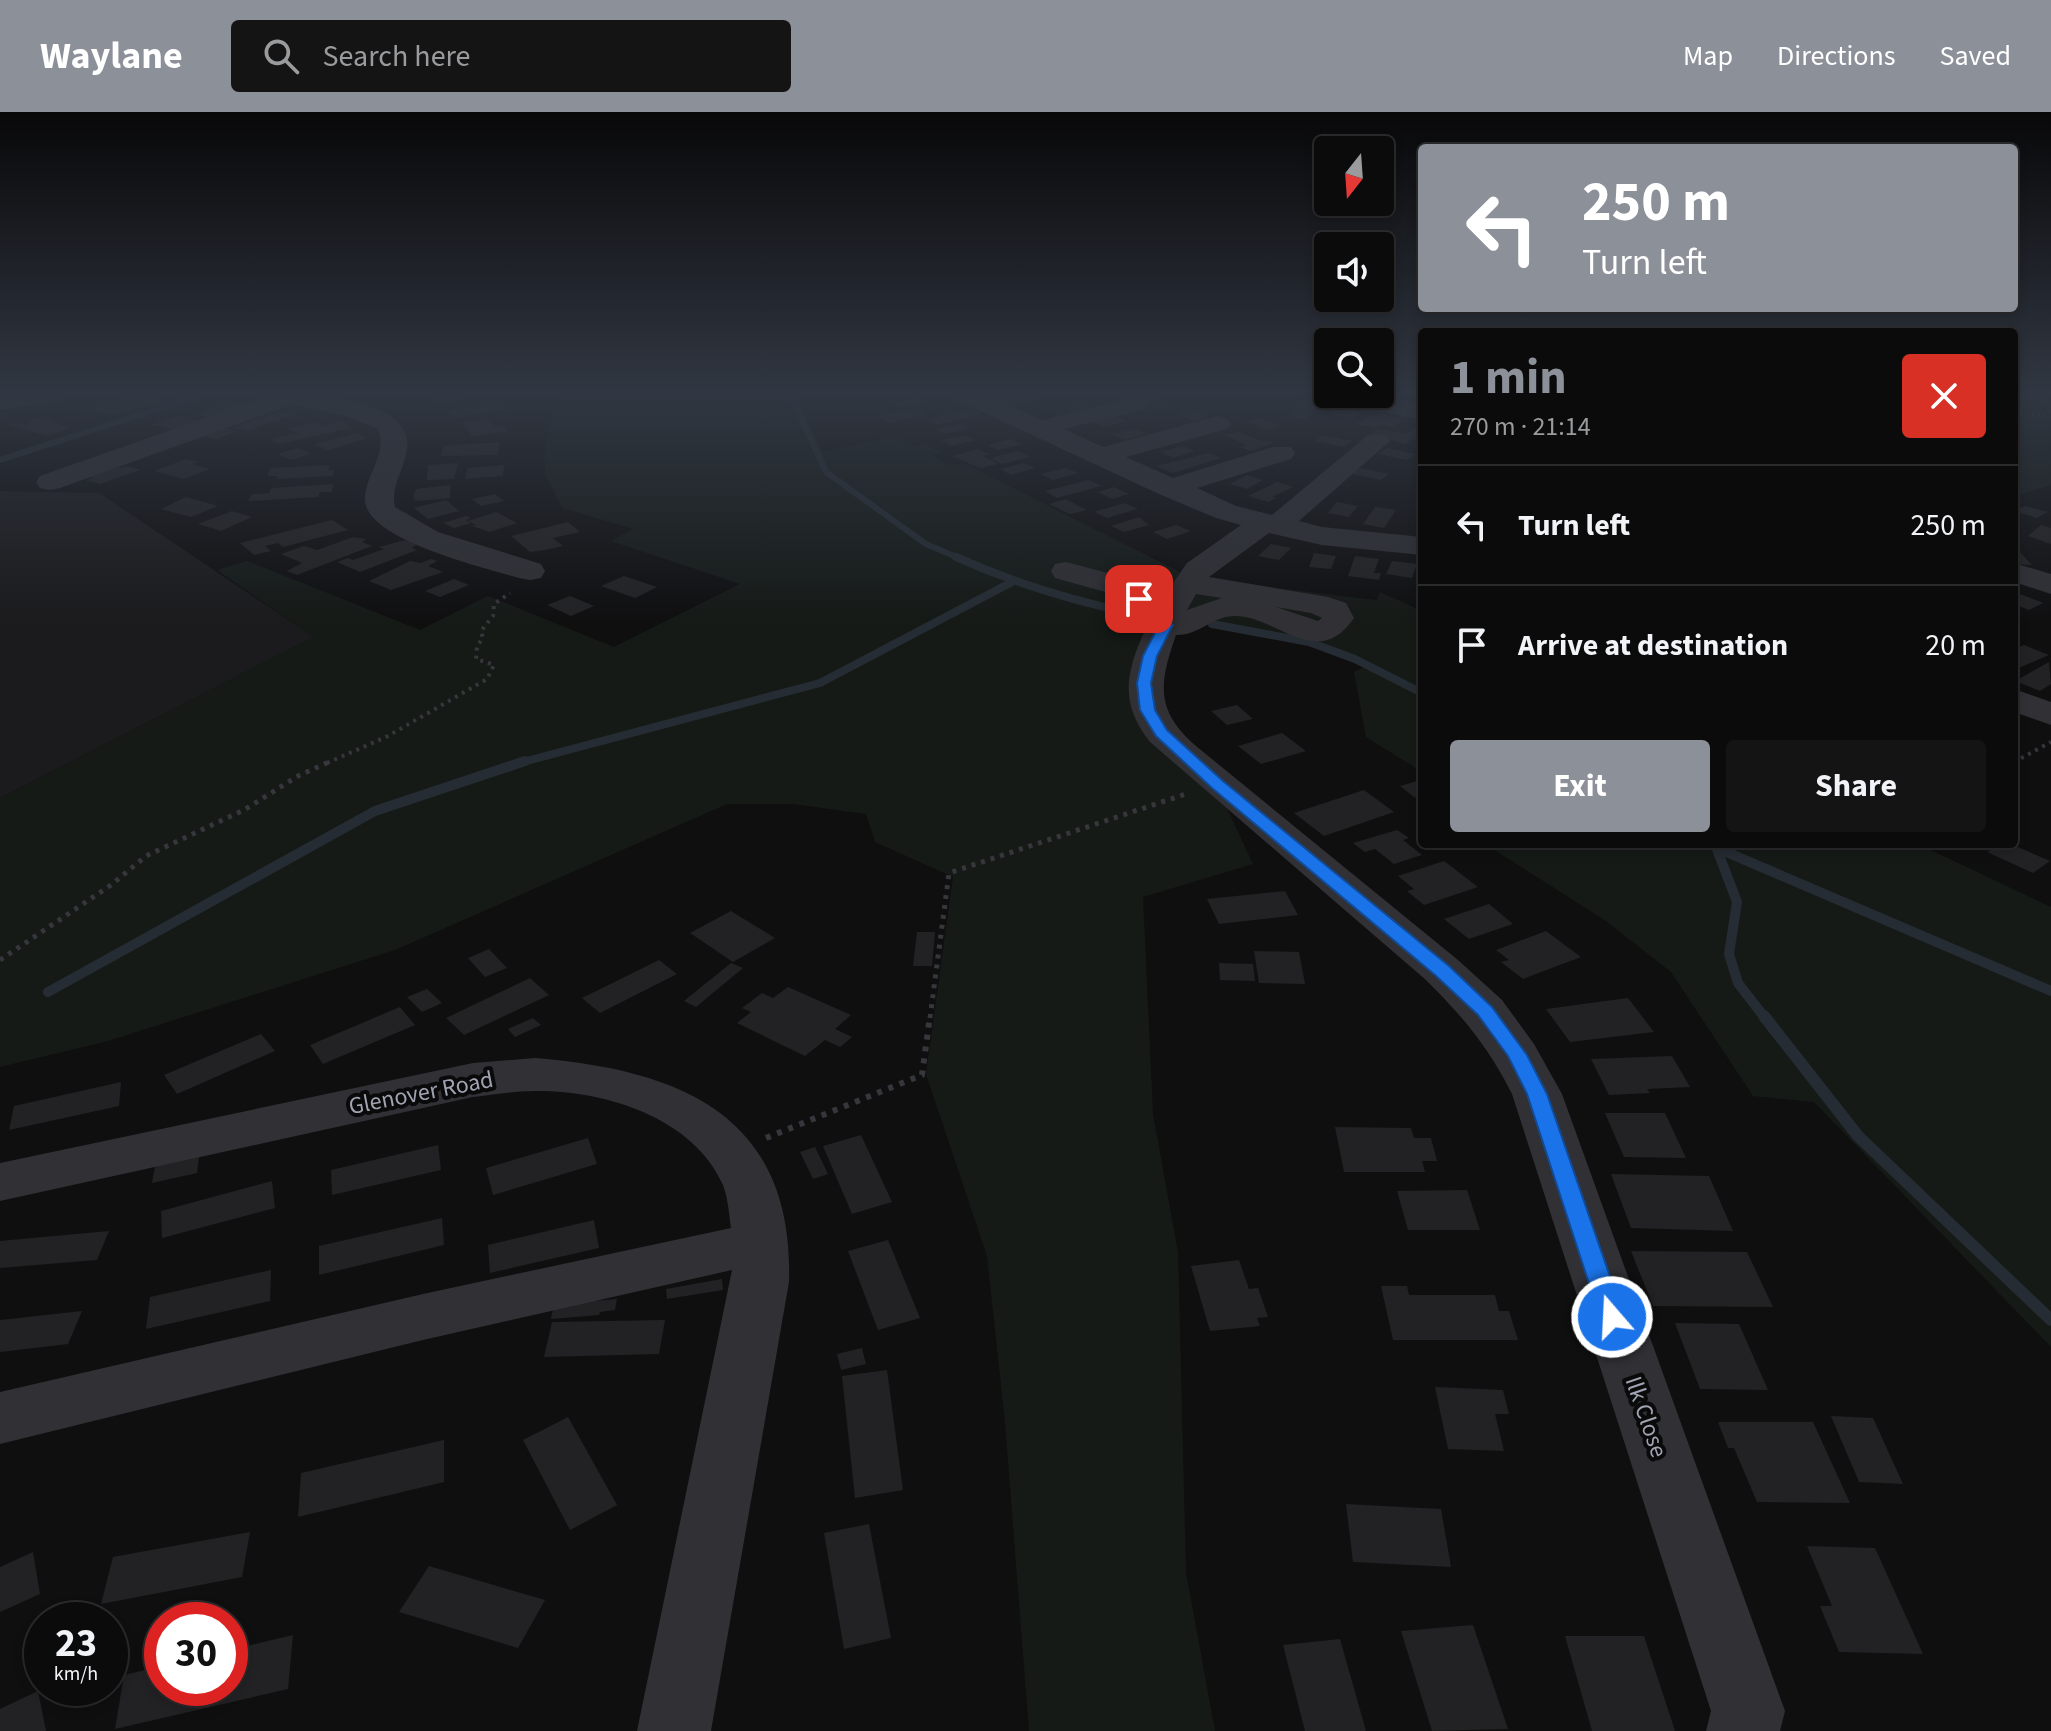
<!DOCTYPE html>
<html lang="en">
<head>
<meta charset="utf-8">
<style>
  body { margin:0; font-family:"Source Sans 3",sans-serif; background:#141415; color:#f1f3f6; height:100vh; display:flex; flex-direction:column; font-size:30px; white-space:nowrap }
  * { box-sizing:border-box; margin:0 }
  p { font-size:26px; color:#9a9b9d }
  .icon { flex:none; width:44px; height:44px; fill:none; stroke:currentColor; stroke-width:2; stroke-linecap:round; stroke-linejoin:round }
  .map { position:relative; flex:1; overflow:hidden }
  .side { position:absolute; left:1418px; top:216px; width:600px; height:520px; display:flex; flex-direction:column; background:#0b0b0c; border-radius:8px; box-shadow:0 4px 12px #0003,0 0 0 2px #2b2b2d }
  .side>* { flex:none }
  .banner { position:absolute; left:1418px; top:32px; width:600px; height:168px; border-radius:8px; box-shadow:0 4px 12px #0003,0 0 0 2px #2b2b2d; background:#8c9099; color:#fff; overflow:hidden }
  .needle { width:52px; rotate:197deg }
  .fabs { position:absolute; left:1314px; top:24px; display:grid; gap:16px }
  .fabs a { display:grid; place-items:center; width:80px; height:80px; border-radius:8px; background:#0b0b0c; box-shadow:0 4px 12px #0003,0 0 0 2px #2b2b2d; font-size:40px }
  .speed { position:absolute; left:24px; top:1490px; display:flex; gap:16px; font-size:40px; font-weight:700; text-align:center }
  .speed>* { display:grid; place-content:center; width:104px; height:104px; border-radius:50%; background:#0b0b0c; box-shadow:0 4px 12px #0003,0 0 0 2px #2b2b2d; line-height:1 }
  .speed small { font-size:20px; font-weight:400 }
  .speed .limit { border:12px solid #d22; background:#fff; color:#111 }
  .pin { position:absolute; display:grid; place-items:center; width:68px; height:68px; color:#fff; margin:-34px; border-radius:16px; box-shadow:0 4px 12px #0006 }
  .me { position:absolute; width:88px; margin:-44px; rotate:341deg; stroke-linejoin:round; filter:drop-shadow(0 0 6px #0008) }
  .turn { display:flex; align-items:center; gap:28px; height:168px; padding:0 32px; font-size:36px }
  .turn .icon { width:104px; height:104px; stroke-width:2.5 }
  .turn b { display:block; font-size:56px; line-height:68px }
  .round { display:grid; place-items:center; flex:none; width:84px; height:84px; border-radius:8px; background:#141415 }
  .summary { display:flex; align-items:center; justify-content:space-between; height:136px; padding:0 32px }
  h1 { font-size:48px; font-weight:700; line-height:60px; color:#8c9099 }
  .cta { display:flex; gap:16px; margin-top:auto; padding:16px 32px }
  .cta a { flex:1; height:92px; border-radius:8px; background:#8c9099; color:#fff; font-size:32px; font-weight:700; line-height:92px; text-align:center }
  .cta a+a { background:#141415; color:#f1f3f6 }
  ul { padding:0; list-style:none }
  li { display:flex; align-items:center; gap:24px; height:120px; padding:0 32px; border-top:2px solid #2b2b2d }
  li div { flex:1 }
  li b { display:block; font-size:30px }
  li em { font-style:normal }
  header { display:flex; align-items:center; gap:48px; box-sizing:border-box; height:112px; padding:0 40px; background:#8c9099; color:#fff }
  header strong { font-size:38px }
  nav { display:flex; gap:44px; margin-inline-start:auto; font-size:28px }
  .search { width:560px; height:72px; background:#141415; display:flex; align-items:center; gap:20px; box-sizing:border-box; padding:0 28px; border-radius:8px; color:#9a9b9d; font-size:30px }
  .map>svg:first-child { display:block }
  .built { fill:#1b1b1d }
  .green { fill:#151a17 }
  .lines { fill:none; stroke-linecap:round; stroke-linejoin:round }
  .stream-far3 { stroke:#262c33; stroke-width:6 }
  .stream-far2 { stroke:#262c33; stroke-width:8 }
  .stream-far1 { stroke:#262c33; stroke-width:10 }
  .stream { stroke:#262c33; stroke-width:12 }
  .building { fill:#222224 }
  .path-far3 { stroke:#36373c; stroke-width:3; stroke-dasharray:2 4; stroke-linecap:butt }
  .path-far2 { stroke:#36373c; stroke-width:4; stroke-dasharray:3 5; stroke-linecap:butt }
  .path-far1 { stroke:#36373c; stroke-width:5; stroke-dasharray:4 6; stroke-linecap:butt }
  .path { stroke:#36373c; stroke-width:6; stroke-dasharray:5 7; stroke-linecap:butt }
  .minor { fill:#303035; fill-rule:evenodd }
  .route { fill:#1a73e8; stroke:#114b97; stroke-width:2 }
  .labels { text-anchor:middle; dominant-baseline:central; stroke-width:8; stroke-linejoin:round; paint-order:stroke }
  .street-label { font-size:24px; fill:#a0a3b1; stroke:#0a0a0b }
</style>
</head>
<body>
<header>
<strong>Waylane</strong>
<div class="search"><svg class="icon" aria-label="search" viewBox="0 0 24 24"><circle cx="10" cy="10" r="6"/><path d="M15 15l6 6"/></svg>Search here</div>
<nav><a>Map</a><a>Directions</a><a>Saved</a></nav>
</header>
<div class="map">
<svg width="2051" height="1619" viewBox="0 0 2051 1619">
  <rect width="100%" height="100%" fill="#0f0f10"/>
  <polygon class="built" points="0,379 99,381 314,525 0,686"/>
  <g class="green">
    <polygon points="558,283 795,283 822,339 895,325 913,334 924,331 941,340 932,344 951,353 963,351 1192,466 1376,488 1380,480 1422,499 1422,660 1366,625 1354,560 1364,555 1307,531 1169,506 1140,568 1217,675 1253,752 1143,785 1153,1002 1178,1140 1186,1460 1215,1619 1029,1619 1005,1310 987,1144 926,962 953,765 875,730 866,702 793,692 727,692 395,838 108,929 0,955 0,686 313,525 217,458 247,449 420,518 488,484 614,535 740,472 611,429 633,417 562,396 545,362 544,341"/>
    <polygon points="2014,283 2051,285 2051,373 2014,385"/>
    <polygon points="1485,732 1918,732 2051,795 2051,1235 1814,990 1753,984 1671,860 1606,809"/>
  </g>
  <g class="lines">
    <g class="stream-far3">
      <polyline points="791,283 826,360 926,432 961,447"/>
      <polyline points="0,348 202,283"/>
    </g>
    <g class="stream-far2">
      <path d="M956,445c58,26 114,43 175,56"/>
      <polyline points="1212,512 1309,530 1355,547 1422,581"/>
      <polyline points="519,651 820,571 1012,470"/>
    </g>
    <g class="stream-far1">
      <polyline points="1715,732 1737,790 1729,842 1738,871 1765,906"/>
      <polyline points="1717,736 2051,879"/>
      <polyline points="48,880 375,699 525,649"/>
    </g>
    <polyline class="stream" points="1764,904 1858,1024 2051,1208"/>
  </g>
  <g class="building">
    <polygon points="438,283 467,283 467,284 441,291 429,285"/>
    <polygon points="1014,283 1041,283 1041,285 1011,293 999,287"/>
    <polygon points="139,284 166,289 114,303 83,297"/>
    <polygon points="1154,285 1173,293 1158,297 1139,289"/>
    <polygon points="916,286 925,290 902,296 892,291"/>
    <polygon points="1300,288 1322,292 1303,307 1288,304 1304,296 1290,293"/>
    <polygon points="227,290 250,294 211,308 198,302"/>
    <polygon points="502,290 508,297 453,306 447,299"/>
    <polygon points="1084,290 1095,295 1073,300 1061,295"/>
    <polygon points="1345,292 1356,295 1350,298 1361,300 1352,306 1329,302"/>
    <polygon points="913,297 926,302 890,311 877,305"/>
    <polygon points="971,297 982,302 937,313 927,308"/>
    <polygon points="1191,297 1208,306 1192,309 1175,301"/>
    <polygon points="278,300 292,303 247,319 233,316"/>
    <polygon points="1384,302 1403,309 1393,315 1381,313 1376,316 1356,312 1372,303"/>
    <polygon points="178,304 203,310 179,319 160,314 147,314"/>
    <polygon points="1114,304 1126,309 1104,315 1092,310"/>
    <polygon points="38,306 56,309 53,310 71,316 47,324 7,313 16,310 27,313 31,312 26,310"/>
    <polygon points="1258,306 1281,313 1268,318 1245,310"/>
    <polygon points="488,307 495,315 503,314 508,319 473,325 462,311"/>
    <polygon points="341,309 351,316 279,332 271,327 297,321 289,316 316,310 322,314"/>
    <polygon points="1422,311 1422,329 1413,327 1406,332 1369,323 1377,317 1406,322"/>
    <polygon points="959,312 969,316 945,322 936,317"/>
    <polygon points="214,315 234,318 232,319 235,320 216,327 193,322"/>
    <polygon points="1135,317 1147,322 1125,328 1112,322"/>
    <polygon points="1238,320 1261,329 1275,330 1251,339 1240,335 1247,333 1224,323"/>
    <polygon points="358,321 367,326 327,339 315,332"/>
    <polygon points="965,323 975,328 951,334 941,328"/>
    <polygon points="1323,323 1352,329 1344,335 1315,329"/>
    <polygon points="1011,327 1022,332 998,338 988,333"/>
    <polygon points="500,330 498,343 441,344 443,334"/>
    <polygon points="1182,334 1195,339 1173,346 1160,340"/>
    <polygon points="299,336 311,342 291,348 278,342"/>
    <polygon points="1387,336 1415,342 1407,348 1378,342"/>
    <polygon points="978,337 989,342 983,344 998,352 980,356 952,344"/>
    <polygon points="1018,339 1030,345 1002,352 990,346"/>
    <polygon points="1209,341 1221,346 1173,361 1156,354"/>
    <polygon points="186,347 198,350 192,352 210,357 184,367 154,359"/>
    <polygon points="458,351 454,367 427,368 428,353"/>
    <polygon points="1024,351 1035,356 1011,363 1000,357"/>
    <polygon points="106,352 121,356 127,354 140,358 100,372 86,368 94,366 79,362"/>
    <polygon points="330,353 328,358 334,358 332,364 276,367 278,364 267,364 271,356"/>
    <polygon points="504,353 503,364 465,367 468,356"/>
    <polygon points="1066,356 1078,361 1053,368 1041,362"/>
    <polygon points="1360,356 1389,362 1381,368 1351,362"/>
    <polygon points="1247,363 1263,368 1247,377 1230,372"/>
    <polygon points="1089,368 1101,374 1057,386 1045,379"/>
    <polygon points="1277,370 1293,375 1272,385 1277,386 1268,390 1248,384"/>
    <polygon points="333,372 332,380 320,380 318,385 248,389 252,382 269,381 272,376"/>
    <polygon points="450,373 450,386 416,389 413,386 416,377"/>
    <polygon points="1114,375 1129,382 1112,387 1098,380"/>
    <polygon points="495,382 504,389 481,394 472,387"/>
    <polygon points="186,385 218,394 191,405 161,397"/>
    <polygon points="1065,387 1087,398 1070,402 1049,392"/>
    <polygon points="446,388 459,399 428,407 414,396"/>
    <polygon points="1337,390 1358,394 1349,405 1328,401"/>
    <polygon points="1124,391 1138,397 1107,406 1094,400"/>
    <polygon points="2025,394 2048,400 2037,406 2014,399"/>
    <polygon points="1375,395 1396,398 1384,416 1363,412"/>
    <polygon points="232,399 252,405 221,419 198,412"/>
    <polygon points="496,400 517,411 489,420 472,414 476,413 468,409"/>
    <polygon points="466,404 471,406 466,408 471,411 454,416 443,411"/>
    <polygon points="1139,405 1149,413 1124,420 1111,414"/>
    <polygon points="332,408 348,418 283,435 278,431 265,434 271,439 254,443 240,431"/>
    <polygon points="568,410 580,420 553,426 563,434 545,438 530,440 511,424"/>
    <polygon points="1176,413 1191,419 1167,427 1153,420"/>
    <polygon points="2041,413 2051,416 2051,432 2028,424"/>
    <polygon points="353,425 366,427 362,430 372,434 297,463 287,459 302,451 281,442 304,434 317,438"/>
    <polygon points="405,428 418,431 412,436 417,438 360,460 337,450 348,446 353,448 384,437 379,435"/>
    <polygon points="1271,432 1291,436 1279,448 1258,444"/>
    <polygon points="2016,436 2032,453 2014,452"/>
    <polygon points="1314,441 1336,444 1331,457 1309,455"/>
    <polygon points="1355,444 1379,447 1374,461 1381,461 1379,468 1348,464"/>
    <polygon points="431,447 437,449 428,454 443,460 391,478 369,469 410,449 421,451"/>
    <polygon points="1392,449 1417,452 1412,466 1386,462"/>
    <polygon points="624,464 657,475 635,486 601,474"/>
    <polygon points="454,467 469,473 440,485 425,479"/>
    <polygon points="2014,480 2028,485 2043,491 2029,498 2014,492"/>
    <polygon points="570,484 594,494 571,504 547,493"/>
    <polygon points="2024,533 2049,543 2014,558 2014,537"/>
    <polygon points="2049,550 2051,572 2040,579 2015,569"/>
    <polygon points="1237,593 1253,607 1227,613 1211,599"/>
    <polygon points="1282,621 1306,639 1261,652 1238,634"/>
    <polygon points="1417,669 1422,673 1422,684 1415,686 1400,674"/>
    <polygon points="1364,678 1394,700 1324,724 1294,701"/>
    <polygon points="1397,718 1409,726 1403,728 1422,743 1394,752 1375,737 1365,740 1353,731"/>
    <polygon points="1999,732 2011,732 2050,749 2033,761 1987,740"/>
    <polygon points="1444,749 1478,775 1424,793 1407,779 1414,777 1398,764"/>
    <polygon points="1285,779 1298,803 1219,812 1207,787"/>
    <polygon points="1489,792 1513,812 1469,827 1444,807"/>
    <polygon points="731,799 775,826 733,850 690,821"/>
    <polygon points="1546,819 1581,845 1523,867 1501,850 1509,848 1496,838"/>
    <polygon points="917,820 935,820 932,854 913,854"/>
    <polygon points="489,837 507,856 485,865 468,846"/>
    <polygon points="1254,839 1299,840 1305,872 1259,871"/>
    <polygon points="659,848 677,862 600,901 582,886"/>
    <polygon points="731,851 743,856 696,895 684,889"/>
    <polygon points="1219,851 1253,852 1255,869 1220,868"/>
    <polygon points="530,866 549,883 464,923 446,906"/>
    <polygon points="788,875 851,903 835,917 852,925 840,935 825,928 805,944 737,911 751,900 742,896 762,881 773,886"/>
    <polygon points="427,877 442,891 422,900 407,885"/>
    <polygon points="1628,886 1654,920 1570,930 1546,897"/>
    <polygon points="400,895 415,913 323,952 310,933"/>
    <polygon points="533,906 541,913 515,925 508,917"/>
    <polygon points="261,922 275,939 177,982 164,963"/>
    <polygon points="1672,944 1690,975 1647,977 1650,981 1609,983 1591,947"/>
    <polygon points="121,970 119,994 9,1018 14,994"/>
    <polygon points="1605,1001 1665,1001 1686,1046 1624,1045"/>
    <polygon points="1335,1015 1411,1016 1414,1026 1431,1026 1437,1049 1422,1049 1425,1060 1344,1060"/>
    <polygon points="861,1023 892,1090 852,1102 823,1034"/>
    <polygon points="588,1026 597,1052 493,1083 486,1056"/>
    <polygon points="438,1033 441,1058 332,1083 331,1058"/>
    <polygon points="815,1035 828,1062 813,1067 800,1040"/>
    <polygon points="199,1045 197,1061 152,1071 155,1054"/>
    <polygon points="1611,1062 1709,1064 1733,1119 1631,1116"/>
    <polygon points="272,1069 275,1096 162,1126 161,1099"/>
    <polygon points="1467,1078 1480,1118 1408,1118 1397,1079"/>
    <polygon points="442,1106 444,1133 319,1163 319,1134"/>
    <polygon points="594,1108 599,1136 490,1161 488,1133"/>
    <polygon points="109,1119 97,1148 0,1156 0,1129"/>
    <polygon points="888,1128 920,1206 878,1218 848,1139"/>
    <polygon points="1631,1139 1747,1140 1773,1195 1653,1194"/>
    <polygon points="1239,1148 1249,1177 1258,1176 1268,1205 1257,1206 1260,1214 1210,1219 1191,1154"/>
    <polygon points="271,1158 270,1189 146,1217 150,1185"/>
    <polygon points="722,1167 723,1178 667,1187 666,1177"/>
    <polygon points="1381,1174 1407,1174 1409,1183 1495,1183 1499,1199 1509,1199 1518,1228 1393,1228"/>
    <polygon points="617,1187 615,1198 600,1200 599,1203 551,1207 554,1192"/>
    <polygon points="82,1199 68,1232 0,1240 0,1208"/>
    <polygon points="665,1208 659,1242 544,1245 552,1210"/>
    <polygon points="1675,1211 1739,1212 1768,1278 1700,1277"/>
    <polygon points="862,1236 866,1252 841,1258 837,1242"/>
    <polygon points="887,1258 903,1378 855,1386 842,1264"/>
    <polygon points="1435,1275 1503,1278 1509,1302 1495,1302 1504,1339 1448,1337"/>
    <polygon points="1831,1304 1873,1306 1903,1372 1859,1370"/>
    <polygon points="568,1305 617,1393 570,1418 523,1328"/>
    <polygon points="1718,1310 1813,1310 1850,1391 1757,1390 1734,1336 1728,1336"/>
    <polygon points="444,1328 444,1370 298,1405 301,1361"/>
    <polygon points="1346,1392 1441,1397 1451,1455 1353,1450"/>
    <polygon points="869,1412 891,1526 844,1537 824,1421"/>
    <polygon points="250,1420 242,1465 101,1492 113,1445"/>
    <polygon points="1807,1434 1875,1436 1923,1542 1839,1540 1820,1494 1832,1494"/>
    <polygon points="33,1440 40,1482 0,1500 0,1455"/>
    <polygon points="429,1454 545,1488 518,1536 399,1500"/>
    <polygon points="1473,1513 1508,1617 1432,1619 1401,1519"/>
    <polygon points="293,1523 288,1577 115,1617 124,1563 162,1554 162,1576 230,1576 230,1538"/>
    <polygon points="1565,1524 1644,1524 1675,1619 1592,1619"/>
    <polygon points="1340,1527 1366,1619 1305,1619 1283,1533"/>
    <polygon points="38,1579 46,1619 0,1619 0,1597"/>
  </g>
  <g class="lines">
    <polyline class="path-far3" points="2014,303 2046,303 2051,298 2043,291 2051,286"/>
    <g class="path-far2">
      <polyline points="2014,650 2051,630"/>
      <polyline points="327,651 388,624 487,567 494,553 476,547 477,534 483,526 481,519 493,504 494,492 510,481"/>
    </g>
    <g class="path-far1">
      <polyline points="0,848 111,773 146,744 244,698 298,664 331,649"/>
      <polyline points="930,906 949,761 1186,682"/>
    </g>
    <polyline class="path" points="766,1026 922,963 930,904"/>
    <g class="minor">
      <polygon points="62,283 59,288 0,298 0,284"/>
      <path d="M271,283c34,0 142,1 136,53 -2,21 -17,37 -12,59l43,25 103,32 4,7 -4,7 -11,2 -11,-2c-33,-10 -153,-38 -154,-78 0,-26 23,-45 13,-71l-35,-14 -50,-11 -233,84 -10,2 -10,-2 -4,-6 4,-6z"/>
      <path d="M954,283h33l55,25 95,-23 9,2 3,5 -3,5 -82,20 39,18 115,-31 9,3 4,5 -4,5 -101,28 47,21 100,-31h18l4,6 -4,6 -94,29 39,18 36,9 96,-80h18l4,6 -91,80 23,6 100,10v18l-100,-10 -53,-12 -60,44 119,20 18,6 8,15c-37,54 -76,-2 -119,-2 -23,0 -36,20 -59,19 -17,49 -21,75 20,111l262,214 44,40 32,44 28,50 223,617 -5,20h-74l5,-20 -199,-617c-24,-48 -49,-77 -86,-114l-276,-238c-31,-39 -24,-70 -5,-112l-12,-10 -13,-24 -65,-18 -4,-7 4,-7 11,-2 76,20 15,24 30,-43 54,-38 -25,-7 -57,-24 -202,-94zM1196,482l26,4 -35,12zM1276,495l35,6 11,5 -4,3z"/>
      <polygon points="1327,283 1377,283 1422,292 1422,308 1330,288"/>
      <polygon points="2014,451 2051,462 2051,482 2014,470"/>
      <polygon points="2014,577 2051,590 2051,613 2014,600"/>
      <path d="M535,946c146,12 259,57 254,224l-78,449h-74l95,-461 -309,70 -423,104v-52l423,-98 308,-66c-2,-14 -3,-30 -8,-43 -30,-68 -119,-95 -189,-94 -20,0 -41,4 -61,6l-473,104v-38l473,-100z"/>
    </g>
  </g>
  <linearGradient id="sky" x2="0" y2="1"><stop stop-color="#080809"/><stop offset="0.55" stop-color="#313742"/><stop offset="1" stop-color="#313742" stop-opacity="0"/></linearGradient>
  <rect width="2051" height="510" fill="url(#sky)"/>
  <path class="route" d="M1139,483l7,4 6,16 21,10 -16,31 -6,27 4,27 12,20 56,51 226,185 43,41 35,48 20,39 77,223 -3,7 -9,3 -8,-3 -4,-7 -73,-223 -19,-38 -30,-41 -43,-40 -223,-187 -56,-52 -16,-26 -3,-27 6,-27 15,-29c-17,-3 -20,-13 -25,-28z"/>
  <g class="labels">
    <g class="street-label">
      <text transform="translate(421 981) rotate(-11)">Glenover Road</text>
      <text transform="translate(1646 1305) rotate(71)">Ilk Close</text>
    </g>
  </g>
</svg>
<div class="fabs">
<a><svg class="needle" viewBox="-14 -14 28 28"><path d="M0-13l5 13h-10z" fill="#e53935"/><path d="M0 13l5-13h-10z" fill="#9a9b9d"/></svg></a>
<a><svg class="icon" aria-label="sound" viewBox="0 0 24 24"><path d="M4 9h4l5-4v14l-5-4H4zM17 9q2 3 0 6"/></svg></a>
<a><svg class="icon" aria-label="search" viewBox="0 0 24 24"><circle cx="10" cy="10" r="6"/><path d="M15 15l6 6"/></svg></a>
</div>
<div class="speed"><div>23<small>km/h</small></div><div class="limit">30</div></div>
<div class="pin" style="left:1139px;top:487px;background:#d93025"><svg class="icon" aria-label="arrive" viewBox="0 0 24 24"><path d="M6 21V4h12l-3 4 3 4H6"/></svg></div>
<svg class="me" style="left:1612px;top:1205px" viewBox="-20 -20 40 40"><circle r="17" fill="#1a73e8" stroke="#fff" stroke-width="3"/><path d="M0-11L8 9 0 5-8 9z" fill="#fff"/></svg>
<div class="banner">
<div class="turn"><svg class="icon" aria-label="left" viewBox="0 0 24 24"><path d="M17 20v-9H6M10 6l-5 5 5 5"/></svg><div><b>250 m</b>Turn left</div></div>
</div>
<section class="side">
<div class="summary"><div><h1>1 min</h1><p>270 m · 21:14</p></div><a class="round" style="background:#d93025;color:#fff"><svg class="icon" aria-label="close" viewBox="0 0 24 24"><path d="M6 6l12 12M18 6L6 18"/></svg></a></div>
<ul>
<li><svg class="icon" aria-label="left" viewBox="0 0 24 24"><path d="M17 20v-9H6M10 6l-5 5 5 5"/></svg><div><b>Turn left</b></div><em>250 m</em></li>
<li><svg class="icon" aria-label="arrive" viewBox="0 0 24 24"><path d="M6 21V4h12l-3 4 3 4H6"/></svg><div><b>Arrive at destination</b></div><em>20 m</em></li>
</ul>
<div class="cta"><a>Exit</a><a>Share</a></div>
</section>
</div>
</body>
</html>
